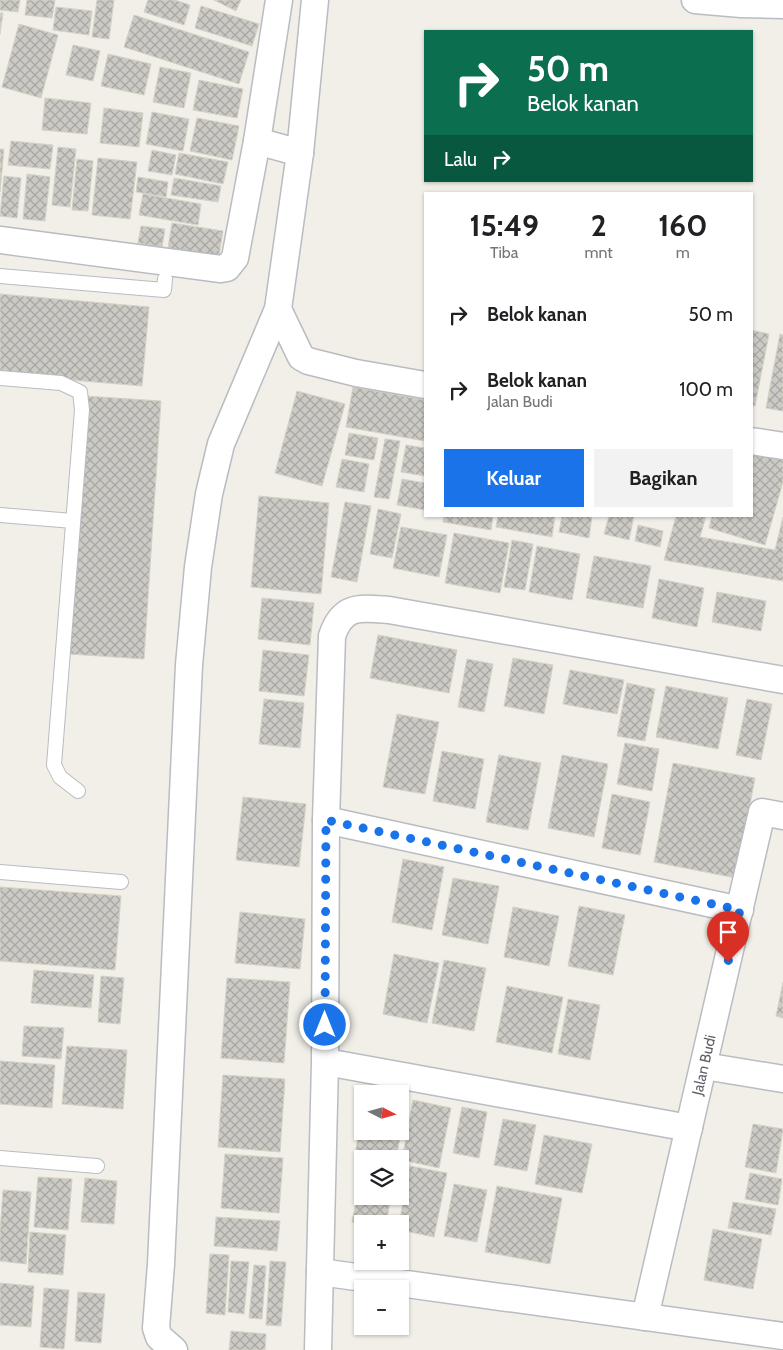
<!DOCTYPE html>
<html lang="id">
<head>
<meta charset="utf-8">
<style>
  body { margin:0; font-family:Cabin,sans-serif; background:#f2f2f2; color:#202124; height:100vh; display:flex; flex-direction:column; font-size:19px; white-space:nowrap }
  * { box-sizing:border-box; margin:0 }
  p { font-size:16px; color:#757577 }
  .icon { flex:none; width:28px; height:28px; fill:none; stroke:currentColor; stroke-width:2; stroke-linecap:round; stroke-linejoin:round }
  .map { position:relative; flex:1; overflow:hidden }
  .drawer { position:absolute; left:424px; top:192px; width:329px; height:325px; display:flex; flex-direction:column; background:#fff; border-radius:0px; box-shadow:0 1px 4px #0004 }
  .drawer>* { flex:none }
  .guide { position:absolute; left:424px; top:30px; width:329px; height:152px; border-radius:0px; box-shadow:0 1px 4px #0004; background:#0b6e4f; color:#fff; overflow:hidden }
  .needle { width:32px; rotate:96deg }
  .fabs { position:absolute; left:354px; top:1085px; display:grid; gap:10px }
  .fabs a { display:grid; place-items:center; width:55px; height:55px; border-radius:0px; background:#fff; box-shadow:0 1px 4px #0004; font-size:25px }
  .pin { position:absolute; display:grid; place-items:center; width:42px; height:42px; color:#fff; margin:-51px -21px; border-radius:50% 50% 50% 0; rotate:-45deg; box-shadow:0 0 5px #0007 }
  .pin .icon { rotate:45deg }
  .me { position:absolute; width:55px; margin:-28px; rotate:0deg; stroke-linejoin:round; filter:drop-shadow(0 0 4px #0008) }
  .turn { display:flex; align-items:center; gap:18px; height:105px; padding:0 20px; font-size:22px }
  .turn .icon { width:65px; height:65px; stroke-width:2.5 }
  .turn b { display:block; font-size:35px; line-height:42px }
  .then { display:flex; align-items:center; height:48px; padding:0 20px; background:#0003; gap:10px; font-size:19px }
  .eta { display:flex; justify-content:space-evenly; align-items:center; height:85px; text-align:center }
  .eta b { font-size:30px; font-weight:700; line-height:35px }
  .button { display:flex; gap:10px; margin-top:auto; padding:10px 20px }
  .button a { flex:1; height:58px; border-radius:0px; background:#1a73e8; color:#fff; font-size:20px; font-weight:700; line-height:58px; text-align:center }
  .button a+a { background:#f2f2f2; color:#202124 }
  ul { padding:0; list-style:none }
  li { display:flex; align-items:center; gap:15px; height:75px; padding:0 20px }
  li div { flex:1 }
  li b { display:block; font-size:19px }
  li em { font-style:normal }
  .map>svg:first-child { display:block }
  .building { fill:url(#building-cross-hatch); stroke:#d6d2c5 }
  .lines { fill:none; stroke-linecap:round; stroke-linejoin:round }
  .lane-casing { stroke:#b9bcc1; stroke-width:16 }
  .street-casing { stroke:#b9bcc1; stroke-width:29 }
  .lane { stroke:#fff; stroke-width:14 }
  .street { stroke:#fff; stroke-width:26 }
  .route { stroke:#1a73e8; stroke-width:9; stroke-dasharray:0 16.2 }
  .labels { text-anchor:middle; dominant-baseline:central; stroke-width:4; stroke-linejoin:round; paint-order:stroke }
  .street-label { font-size:15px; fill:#5e6268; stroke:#fff }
</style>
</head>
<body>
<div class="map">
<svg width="783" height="1350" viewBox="0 0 783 1350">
  <defs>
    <pattern id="building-cross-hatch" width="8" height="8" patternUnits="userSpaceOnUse" patternTransform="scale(1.25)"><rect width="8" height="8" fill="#cccac4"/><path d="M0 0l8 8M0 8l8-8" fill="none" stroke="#a9a7a3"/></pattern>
  </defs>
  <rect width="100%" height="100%" fill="#f1efe7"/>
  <g class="building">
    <polygon points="0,0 20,0 18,12 0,10"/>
    <polygon points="27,0 55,0 52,18 25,15"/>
    <polygon points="97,0 114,0 109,39 92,37"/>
    <polygon points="148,0 175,0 190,5 184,25 144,12"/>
    <polygon points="214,0 241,0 236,11"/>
    <polygon points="201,6 259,24 252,46 195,28"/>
    <polygon points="56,7 92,11 89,35 53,30"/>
    <polygon points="0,13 3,13 0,34"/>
    <polygon points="134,15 249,52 239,84 124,47"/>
    <polygon points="19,24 58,35 41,98 2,87"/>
    <polygon points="73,45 100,51 93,81 66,75"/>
    <polygon points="108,54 151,64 144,95 101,86"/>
    <polygon points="160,67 191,73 184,108 153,102"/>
    <polygon points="199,80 243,89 237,118 193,110"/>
    <polygon points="45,98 91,103 87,134 42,130"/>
    <polygon points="104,108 143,113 139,147 100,143"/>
    <polygon points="152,112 189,119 183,151 146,144"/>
    <polygon points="197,118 239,126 232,160 190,151"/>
    <polygon points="11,141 53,145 50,169 8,165"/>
    <polygon points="58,147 76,149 70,207 52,205"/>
    <polygon points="0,149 4,149 0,192"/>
    <polygon points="152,150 176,155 172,175 148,171"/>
    <polygon points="179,153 228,162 223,184 175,174"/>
    <polygon points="98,158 137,162 130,219 92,215"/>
    <polygon points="77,159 93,161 88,211 72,210"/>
    <polygon points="27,174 50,177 45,221 23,219"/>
    <polygon points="4,176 21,178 17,218 0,216"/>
    <polygon points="138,177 168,182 166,197 136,192"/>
    <polygon points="174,178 221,186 218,202 171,195"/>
    <polygon points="143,194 201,204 198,225 139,215"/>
    <polygon points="172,223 223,231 219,256 168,248"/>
    <polygon points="141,226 165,229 162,247 138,243"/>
    <polygon points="0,294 149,307 142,386 0,374"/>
    <polygon points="751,330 769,334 755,406 751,405"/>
    <polygon points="780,334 783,335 783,411 766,408"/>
    <polygon points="353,387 425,400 425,441 346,427"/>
    <polygon points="297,391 345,404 322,486 275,473"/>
    <polygon points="86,396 161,401 144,659 69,654"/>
    <polygon points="349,433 378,438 374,460 345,455"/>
    <polygon points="385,439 400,441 389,499 374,497"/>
    <polygon points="406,445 425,448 425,476 401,472"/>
    <polygon points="751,447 783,457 783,482 765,545 709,528 712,516 751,516"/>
    <polygon points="342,459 369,464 364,492 336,487"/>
    <polygon points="402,479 425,483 425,510 397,505"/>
    <polygon points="259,496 329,503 321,594 251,587"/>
    <polygon points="345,502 371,506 357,582 331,577"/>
    <polygon points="378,509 401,514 392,558 370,554"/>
    <polygon points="444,516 493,516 491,530 443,522"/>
    <polygon points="498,516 555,516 552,537 496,527"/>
    <polygon points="562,516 592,516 589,538 559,532"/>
    <polygon points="609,516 634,516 629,540 604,534"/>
    <polygon points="676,516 706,516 700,537 775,550 783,517 783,581 664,560"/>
    <polygon points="638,525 663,531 660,547 635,541"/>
    <polygon points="401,527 447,535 439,577 393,568"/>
    <polygon points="454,533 509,543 500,593 445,583"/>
    <polygon points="512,540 533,544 525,590 504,587"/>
    <polygon points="537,546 580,554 572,600 529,592"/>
    <polygon points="594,556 651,566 643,608 586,598"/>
    <polygon points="659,579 704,588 697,627 652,618"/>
    <polygon points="717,592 766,601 761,631 712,622"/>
    <polygon points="262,598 314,603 310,645 258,639"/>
    <polygon points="378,635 457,650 449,693 370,678"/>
    <polygon points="263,650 309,655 304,696 259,691"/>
    <polygon points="513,658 553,665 544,714 504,706"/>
    <polygon points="467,659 493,664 484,712 458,707"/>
    <polygon points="570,670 624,680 617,714 563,704"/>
    <polygon points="627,683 655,689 645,741 617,736"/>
    <polygon points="666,686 728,698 718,749 656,737"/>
    <polygon points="264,699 304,703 300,748 259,744"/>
    <polygon points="747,699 772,704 761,760 736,755"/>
    <polygon points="397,714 439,722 425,794 383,787"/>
    <polygon points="625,743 659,749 652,791 617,784"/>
    <polygon points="442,751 484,759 475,809 433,801"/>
    <polygon points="499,755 541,763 528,830 486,822"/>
    <polygon points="562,755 608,764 594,837 548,828"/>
    <polygon points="673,763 755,778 736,878 654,862"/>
    <polygon points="612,794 650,802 640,855 602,848"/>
    <polygon points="243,797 306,804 299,867 236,860"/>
    <polygon points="403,859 444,867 432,930 392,922"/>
    <polygon points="453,878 499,886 488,944 442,935"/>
    <polygon points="0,887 121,896 115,970 0,961"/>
    <polygon points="579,906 625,915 613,975 568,966"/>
    <polygon points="513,907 559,916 549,966 504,957"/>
    <polygon points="240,912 305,919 300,969 235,963"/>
    <polygon points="394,954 439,963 427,1023 383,1014"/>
    <polygon points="444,960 486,968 474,1031 432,1023"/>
    <polygon points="34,970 94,975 91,1008 31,1003"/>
    <polygon points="101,976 124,978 120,1024 98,1022"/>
    <polygon points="227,978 290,982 284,1063 221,1058"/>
    <polygon points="783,982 783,1018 776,1016"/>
    <polygon points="507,986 563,997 552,1053 496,1042"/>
    <polygon points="568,999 600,1005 590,1060 558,1054"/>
    <polygon points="24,1026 64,1028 61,1059 22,1056"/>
    <polygon points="67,1046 127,1050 123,1109 62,1104"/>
    <polygon points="0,1061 55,1065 52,1108 0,1104"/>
    <polygon points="223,1075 285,1079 280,1152 218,1147"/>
    <polygon points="400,1099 407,1100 396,1159 375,1159 355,1155 362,1112 362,1131 400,1131"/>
    <polygon points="413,1100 451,1108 439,1168 402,1160"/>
    <polygon points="462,1107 487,1112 479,1158 453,1153"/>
    <polygon points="503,1119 536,1125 527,1171 494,1165"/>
    <polygon points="753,1124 783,1129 776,1173 745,1167"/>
    <polygon points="544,1135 592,1144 582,1193 535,1184"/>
    <polygon points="225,1154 283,1158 279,1213 221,1208"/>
    <polygon points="410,1166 447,1173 434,1237 400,1230 400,1224 399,1224"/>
    <polygon points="362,1170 362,1196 391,1196 386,1224 362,1224 352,1222"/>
    <polygon points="750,1173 782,1179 778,1205 745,1199"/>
    <polygon points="38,1177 72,1179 68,1230 34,1227"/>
    <polygon points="85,1178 117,1181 114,1224 81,1222"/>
    <polygon points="454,1184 487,1190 477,1242 444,1236"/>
    <polygon points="497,1186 562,1198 550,1264 485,1252"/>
    <polygon points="3,1190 31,1192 26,1264 0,1261 0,1232"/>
    <polygon points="733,1202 776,1209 771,1235 728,1228"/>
    <polygon points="216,1217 280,1221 277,1251 214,1246"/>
    <polygon points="713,1229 762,1239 753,1289 704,1280"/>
    <polygon points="30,1232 66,1235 63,1275 28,1272"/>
    <polygon points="210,1254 229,1255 225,1315 206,1313"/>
    <polygon points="231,1261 249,1262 244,1314 228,1312"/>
    <polygon points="270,1261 286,1262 281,1326 266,1325"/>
    <polygon points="254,1265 266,1266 262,1319 249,1318"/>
    <polygon points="0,1283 34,1286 31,1327 0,1325"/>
    <polygon points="44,1288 69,1290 64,1349 40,1347"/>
    <polygon points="78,1292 105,1294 101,1343 75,1341"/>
    <polygon points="231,1331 266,1334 265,1350 229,1350"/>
  </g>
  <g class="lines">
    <defs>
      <g id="lane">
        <polyline points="0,276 164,290 165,279"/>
        <polyline points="0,378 61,383 80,392 82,410 54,765 60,777 78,791"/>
        <polyline points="0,515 73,521"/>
        <polyline points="0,872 121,882"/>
        <polyline points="0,1158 97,1166"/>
      </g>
      <g id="street">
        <polyline points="695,0 741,4 783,5"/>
        <polyline points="257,141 300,153"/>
        <polyline points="0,240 221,269 227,268 235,258 257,141 279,0"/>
        <polyline points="278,309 301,357 308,361 356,373 425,385"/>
        <polyline points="751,441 783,446"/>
        <polyline points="326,820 740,910"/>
        <polyline points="337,1064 689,1128"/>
        <polyline points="704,1066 783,1079"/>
        <polyline points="320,1272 783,1336"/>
        <polyline points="645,1317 762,812 783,816"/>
        <polyline points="174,1350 159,1337 156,1328 161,1264 189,665 198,567 209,494 221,444 278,309 300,153 315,0"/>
        <path d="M318,1350l7,-287 1,-243 6,-184c11,-32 28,-28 57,-26l394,70"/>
      </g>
    </defs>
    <use href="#lane" class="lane-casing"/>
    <use href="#street" class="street-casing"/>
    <use href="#lane" class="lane"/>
    <use href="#street" class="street"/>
  </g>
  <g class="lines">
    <polyline class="route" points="325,1025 326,820 740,910 728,962"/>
  </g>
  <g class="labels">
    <g class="street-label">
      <text transform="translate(704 1065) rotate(-77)">Jalan Budi</text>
    </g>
  </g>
</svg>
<div class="fabs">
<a><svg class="needle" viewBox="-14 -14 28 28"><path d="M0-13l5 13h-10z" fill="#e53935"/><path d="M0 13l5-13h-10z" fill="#757577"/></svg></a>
<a><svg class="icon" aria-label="layers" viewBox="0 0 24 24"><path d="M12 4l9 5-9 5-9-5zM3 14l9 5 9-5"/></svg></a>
<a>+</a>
<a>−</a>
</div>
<div class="pin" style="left:728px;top:962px;background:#d93025"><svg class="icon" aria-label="arrive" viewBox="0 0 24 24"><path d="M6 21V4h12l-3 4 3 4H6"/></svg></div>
<svg class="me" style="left:325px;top:1025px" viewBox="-20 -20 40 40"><circle r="17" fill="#1a73e8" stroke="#fff" stroke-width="3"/><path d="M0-11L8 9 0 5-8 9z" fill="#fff"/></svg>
<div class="guide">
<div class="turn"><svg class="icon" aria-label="right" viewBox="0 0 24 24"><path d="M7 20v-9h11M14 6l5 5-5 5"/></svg><div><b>50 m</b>Belok kanan</div></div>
<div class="then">Lalu<svg class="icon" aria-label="right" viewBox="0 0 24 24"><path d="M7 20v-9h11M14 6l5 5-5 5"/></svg></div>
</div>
<section class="drawer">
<div class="eta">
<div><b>15:49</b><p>Tiba</p></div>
<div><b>2</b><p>mnt</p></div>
<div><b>160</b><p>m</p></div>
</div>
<ul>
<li><svg class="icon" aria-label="right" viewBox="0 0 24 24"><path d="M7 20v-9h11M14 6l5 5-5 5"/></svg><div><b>Belok kanan</b></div><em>50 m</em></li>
<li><svg class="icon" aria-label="right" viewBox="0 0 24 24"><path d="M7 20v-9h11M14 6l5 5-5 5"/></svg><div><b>Belok kanan</b><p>Jalan Budi</p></div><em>100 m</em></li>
</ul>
<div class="button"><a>Keluar</a><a>Bagikan</a></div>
</section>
</div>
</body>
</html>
